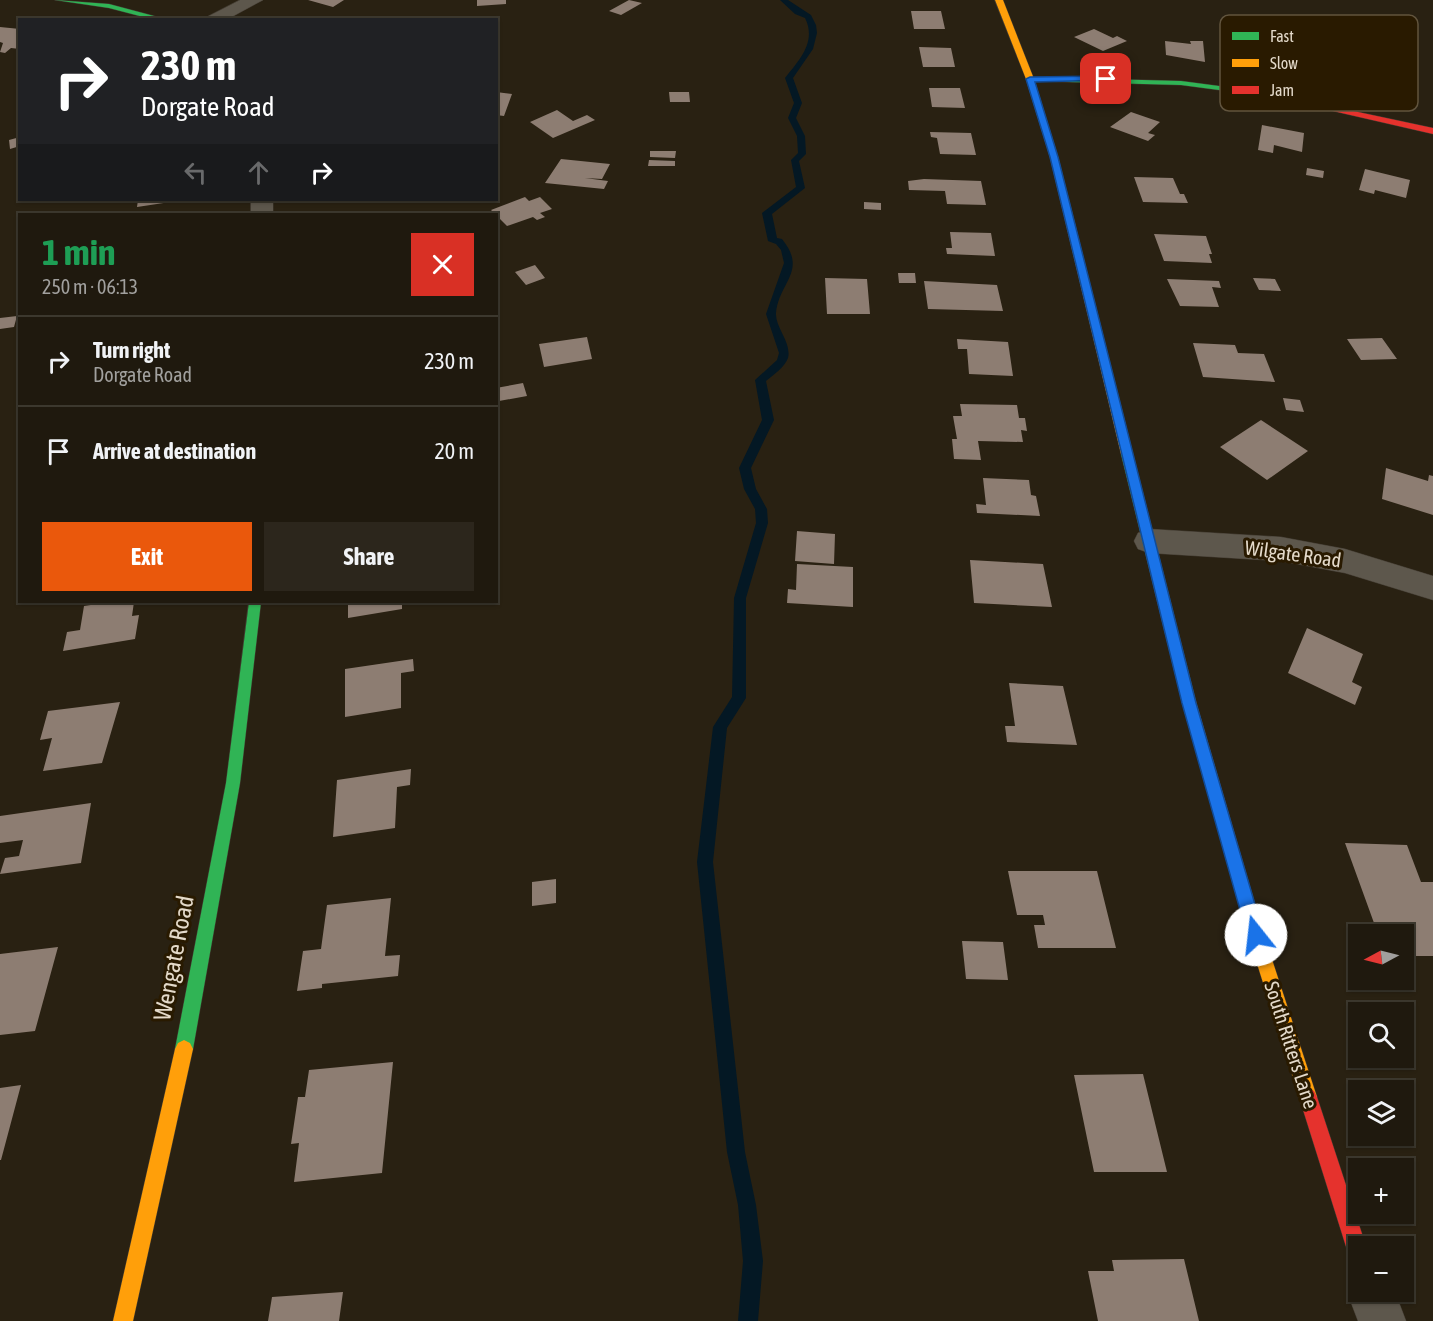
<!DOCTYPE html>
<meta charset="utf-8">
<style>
body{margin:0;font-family:"Asap Condensed",sans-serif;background:#2c261c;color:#f1f3f6;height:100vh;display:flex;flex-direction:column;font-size:22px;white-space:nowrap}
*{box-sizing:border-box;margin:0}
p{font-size:20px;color:#a1a09e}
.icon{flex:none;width:33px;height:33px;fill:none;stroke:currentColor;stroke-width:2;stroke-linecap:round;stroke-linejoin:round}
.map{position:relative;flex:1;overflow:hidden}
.side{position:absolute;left:18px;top:213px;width:480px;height:390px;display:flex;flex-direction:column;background:#1f190e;border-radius:0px;box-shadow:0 2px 4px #0004,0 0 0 2px #3c382e}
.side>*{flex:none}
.banner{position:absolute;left:18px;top:18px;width:480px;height:183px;border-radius:0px;box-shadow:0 2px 4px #0004,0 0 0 2px #3c382e;background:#202124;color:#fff;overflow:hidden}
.needle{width:39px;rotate:263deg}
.tools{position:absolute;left:1348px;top:924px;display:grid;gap:12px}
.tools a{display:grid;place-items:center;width:66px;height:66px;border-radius:0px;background:#1f190e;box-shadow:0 2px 4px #0004,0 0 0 2px #3c382e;font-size:30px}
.pin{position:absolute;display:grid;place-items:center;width:51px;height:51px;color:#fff;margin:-26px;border-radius:12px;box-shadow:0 3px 9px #0006}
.me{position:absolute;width:66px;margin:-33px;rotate:344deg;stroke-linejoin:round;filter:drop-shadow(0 0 4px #0008)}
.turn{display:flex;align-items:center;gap:21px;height:126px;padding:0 24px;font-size:27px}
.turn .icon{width:78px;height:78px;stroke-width:2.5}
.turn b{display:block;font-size:42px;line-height:51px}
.lanes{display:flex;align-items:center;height:57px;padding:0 24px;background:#0003;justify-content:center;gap:30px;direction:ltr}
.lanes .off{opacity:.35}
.round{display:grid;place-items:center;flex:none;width:63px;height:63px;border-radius:0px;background:#2c261c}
.overview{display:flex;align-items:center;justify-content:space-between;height:102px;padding:0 24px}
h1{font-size:36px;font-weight:700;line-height:45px;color:#1e9e55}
.primary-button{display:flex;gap:12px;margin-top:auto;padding:12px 24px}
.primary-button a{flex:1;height:69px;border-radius:0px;background:#ea580c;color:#fff;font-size:24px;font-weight:700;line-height:69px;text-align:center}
.primary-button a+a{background:#2c261c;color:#f1f3f6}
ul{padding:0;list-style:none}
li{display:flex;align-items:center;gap:18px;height:90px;padding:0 24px;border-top:2px solid #3c382e}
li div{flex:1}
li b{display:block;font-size:22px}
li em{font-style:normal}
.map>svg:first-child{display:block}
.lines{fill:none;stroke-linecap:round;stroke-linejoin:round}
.stream{fill:#041824;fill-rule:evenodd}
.building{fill:#8d7d72}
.street-casing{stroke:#433c32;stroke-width:1}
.fast-casing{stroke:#433c32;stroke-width:1}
.slow-casing{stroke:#433c32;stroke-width:1}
.jam-casing{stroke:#433c32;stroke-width:1}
.street{fill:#5d574c;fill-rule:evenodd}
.fast{fill:#30b455;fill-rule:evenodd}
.slow{fill:#ff9f0a;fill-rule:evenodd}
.jam{fill:#e5322d;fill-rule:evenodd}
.route{fill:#1a73e8;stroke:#114b97;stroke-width:1.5}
.labels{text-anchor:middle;stroke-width:6;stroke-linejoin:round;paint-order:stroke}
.street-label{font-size:20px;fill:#e4daca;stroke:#291a00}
.near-street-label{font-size:24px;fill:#e4daca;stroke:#291a00}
.key{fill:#291a00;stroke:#61543d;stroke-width:1.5}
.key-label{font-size:16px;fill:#e4daca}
</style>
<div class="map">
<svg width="1433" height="1321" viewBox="0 0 1433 1321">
<rect width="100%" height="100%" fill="#292112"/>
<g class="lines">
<!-- stream -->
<path class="stream" d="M 780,0 L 788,0 L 811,15 L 816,25 L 817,33 L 813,49 L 793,78 L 802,103 L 796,118 L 805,136 L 806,154 L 799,161 L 805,188 L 772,214 L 777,238 L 782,239 C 808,271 779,282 776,313 C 775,327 792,343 788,358 C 785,367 773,375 766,381 L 774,420 L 751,468 L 756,489 L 767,509 L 768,523 L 746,598 L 746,698 L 727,728 L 713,862 L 745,1152 L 756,1205 L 763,1261 L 758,1321 L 738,1321 L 743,1261 L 738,1205 L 727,1152 L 697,862 L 713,727 L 732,697 L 734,598 L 756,523 L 755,509 L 744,489 L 739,468 L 762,420 L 755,380 L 777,360 L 779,353 L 766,314 L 784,263 L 781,250 L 776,244 L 768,241 L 762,213 L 796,187 L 791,160 L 798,153 L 797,136 L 788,118 L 794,103 L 785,78 C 799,60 817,42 805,18 L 795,14 Z"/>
</g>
<!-- building -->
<path class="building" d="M 308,0 L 344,0 L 333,7 Z
M 477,0 L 506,0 L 506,4 L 477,6 Z
M 629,0 L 642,3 L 621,15 L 609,11 Z
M 911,11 L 941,11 L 945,29 L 914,29 Z
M 0,27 L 20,29 L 20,49 L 11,48 L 5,53 L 0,52 L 3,43 L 0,42 Z
M 1094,29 L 1113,38 L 1117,36 L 1127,41 L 1103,51 L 1074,37 Z
M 1165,41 L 1191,44 L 1190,41 L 1203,41 L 1205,62 L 1166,55 Z
M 919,47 L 951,48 L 955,67 L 923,67 Z
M 929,88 L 960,88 L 965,108 L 932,107 Z
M 496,92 L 512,94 L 504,116 L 496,115 Z
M 669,92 L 689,92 L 690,102 L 670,102 Z
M 557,110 L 573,121 L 587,115 L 595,120 L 553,138 L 530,122 Z
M 1131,112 L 1160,122 L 1148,133 L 1155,135 L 1148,141 L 1110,127 Z
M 1262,125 L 1304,133 L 1302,152 L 1274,145 L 1273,153 L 1258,150 Z
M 930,132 L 971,133 L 976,155 L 940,154 L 937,138 L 931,137 Z
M 20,137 L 20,146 L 10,149 L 9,140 Z
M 650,151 L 676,151 L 675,158 L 650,157 Z
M 561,159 L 610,164 L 602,179 L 585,178 L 608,181 L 604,189 L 545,183 Z
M 649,160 L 675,161 L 675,166 L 648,166 Z
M 1307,168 L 1324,171 L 1323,178 L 1306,175 Z
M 1365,169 L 1410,180 L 1406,198 L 1375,190 L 1374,194 L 1359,190 Z
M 1134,177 L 1173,178 L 1180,194 L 1184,194 L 1188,203 L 1143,202 Z
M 924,179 L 981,181 L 986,205 L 947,204 L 945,191 L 909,190 L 908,181 Z
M 525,197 L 529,201 L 540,197 L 552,209 L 540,213 L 545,217 L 537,220 L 533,217 L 507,226 L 491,210 Z
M 138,200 L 177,200 L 177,201 L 137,207 Z
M 864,202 L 881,203 L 881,210 L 864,209 Z
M 950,232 L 991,233 L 995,256 L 947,254 L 946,248 L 952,248 Z
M 1154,234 L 1206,236 L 1212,254 L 1209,254 L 1212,263 L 1164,261 Z
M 535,265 L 545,278 L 526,285 L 515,272 Z
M 898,273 L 915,273 L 916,283 L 899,283 Z
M 825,278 L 867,279 L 870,314 L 827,314 Z
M 1253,278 L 1275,279 L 1281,291 L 1259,290 Z
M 1167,279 L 1219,281 L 1221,288 L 1212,287 L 1219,307 L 1180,306 Z
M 924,281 L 997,285 L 1003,311 L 928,309 Z
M 17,316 L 14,327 L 0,329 L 0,318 Z
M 587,337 L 592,359 L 544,367 L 539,344 Z
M 1382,338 L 1397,359 L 1361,360 L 1347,339 Z
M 957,339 L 1008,342 L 1013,376 L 969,374 L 967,349 L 958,349 Z
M 1193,343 L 1235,345 L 1238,353 L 1264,354 L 1275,382 L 1203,377 Z
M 523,383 L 527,396 L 499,401 L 496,388 Z
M 1283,398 L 1300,400 L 1304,412 L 1286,410 Z
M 960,404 L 1017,405 L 1019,418 L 1025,418 L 1027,431 L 1021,430 L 1023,442 L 978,441 L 981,460 L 954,459 L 952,439 L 957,439 L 953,416 L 962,416 Z
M 1261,420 L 1308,451 L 1267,480 L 1220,447 Z
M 1386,468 L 1428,481 L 1429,475 L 1433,476 L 1433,515 L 1382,499 Z
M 983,478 L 1029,480 L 1031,495 L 1036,496 L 1040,516 L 977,513 L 976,504 L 986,505 Z
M 797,531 L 835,534 L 834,564 L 795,561 Z
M 970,560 L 1043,564 L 1052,607 L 974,603 Z
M 797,564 L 853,567 L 853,607 L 787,603 L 788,589 L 796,590 Z
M 111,602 L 134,602 L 132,616 L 139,615 L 135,639 L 63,651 L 67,632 L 80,630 L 84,606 Z
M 348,602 L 402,602 L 402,609 L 348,618 Z
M 1307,628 L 1363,654 L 1352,682 L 1362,687 L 1355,705 L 1288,673 Z
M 413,659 L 414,671 L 401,673 L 401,708 L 345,717 L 345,669 Z
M 1009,683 L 1063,686 L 1077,745 L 1007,742 L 1005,726 L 1015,726 Z
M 120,702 L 102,763 L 43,771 L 52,738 L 40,740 L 48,711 Z
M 411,769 L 410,785 L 397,787 L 395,828 L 333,837 L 337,780 Z
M 91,803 L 81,863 L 0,874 L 5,858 L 19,856 L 23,840 L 0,843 L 0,816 Z
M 1345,843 L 1407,845 L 1421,882 L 1433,882 L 1433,956 L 1404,956 L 1404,934 L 1378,934 Z
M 1008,871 L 1097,871 L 1116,948 L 1038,948 L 1034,925 L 1045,925 L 1043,915 L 1017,915 Z
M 556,879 L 556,903 L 532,906 L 532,882 Z
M 391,898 L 385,956 L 400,955 L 398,976 L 322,984 L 322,988 L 297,991 L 303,951 L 321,949 L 327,905 Z
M 962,941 L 1003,942 L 1008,980 L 966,979 Z
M 58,947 L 35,1031 L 0,1035 L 0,954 Z
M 393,1062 L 382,1173 L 294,1182 L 299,1143 L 291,1144 L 298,1097 L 305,1097 L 309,1070 Z
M 1143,1074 L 1167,1172 L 1094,1172 L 1074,1075 Z
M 21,1085 L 1,1160 L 0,1160 L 0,1088 Z
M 1184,1259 L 1199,1321 L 1098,1321 L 1088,1271 L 1114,1271 L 1112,1260 Z
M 343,1292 L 339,1321 L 268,1321 L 272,1297 Z"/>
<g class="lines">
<!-- street casing -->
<g class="street-casing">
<path id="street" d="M 240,0 L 263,0 L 226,20 L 201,20 Z
M 251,200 L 273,200 L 273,214 L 251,214 Z
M 1149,529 L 1281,537 L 1345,549 L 1433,576 L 1433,600 L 1345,573 L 1281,561 L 1149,553 L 1138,549 L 1134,541 L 1138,533 Z
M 1359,1273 L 1359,1292 L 1395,1292 L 1406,1321 L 1358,1321 L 1347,1292 L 1354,1275 Z"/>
</g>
<!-- fast casing -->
<g class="fast-casing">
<path id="fast" d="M 55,0 L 109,4 L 169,20 L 155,20 L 109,8 Z
M 1027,77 L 1181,81 L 1272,93 L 1276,95 L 1272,97 L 1181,85 L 1030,81 L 1026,79 Z
M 1127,450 L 1133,454 L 1196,702 L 1194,706 L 1189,708 L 1184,706 L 1182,702 L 1121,454 Z
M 249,602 L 261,602 L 240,783 L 193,1049 L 190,1055 L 184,1058 L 178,1055 L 175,1049 L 226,783 Z"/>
</g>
<!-- slow casing -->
<g class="slow-casing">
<path id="slow" d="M 995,0 L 1003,0 L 1034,79 L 1058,157 L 1133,454 L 1127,458 L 1121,454 L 1050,157 L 1026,79 Z
M 1189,696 L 1194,698 L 1196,702 L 1264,935 L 1317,1097 L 1314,1103 L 1308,1106 L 1302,1103 L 1299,1097 L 1248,935 L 1182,702 L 1184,698 Z
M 184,1040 L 190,1043 L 193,1049 L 133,1321 L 113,1321 L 175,1049 L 178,1043 Z"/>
</g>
<!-- jam casing -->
<g class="jam-casing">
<path id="jam" d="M 1269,93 L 1433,128 L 1433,134 L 1272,97 L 1269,97 Z
M 1308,1088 L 1314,1091 L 1317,1097 L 1366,1246 L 1359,1246 L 1359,1266 L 1352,1263 L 1349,1256 L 1299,1097 L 1302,1091 Z"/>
</g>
<!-- street -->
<use href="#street" class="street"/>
<!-- fast -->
<use href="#fast" class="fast"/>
<!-- slow -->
<use href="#slow" class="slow"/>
<!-- jam -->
<use href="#jam" class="jam"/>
</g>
<!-- route -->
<path class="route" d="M 1106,76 L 1109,80 L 1035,82 L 1058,157 L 1196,703 L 1264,935 L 1261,941 L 1256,943 L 1250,941 L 1247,935 L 1182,703 L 1050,157 L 1026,79 L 1030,77 Z"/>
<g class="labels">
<!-- street labels -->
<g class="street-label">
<text transform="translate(1293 554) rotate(8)" y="7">Wilgate Road</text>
<text transform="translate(1291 1045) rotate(72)" y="7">South Ritters Lane</text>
</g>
<!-- near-street labels -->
<g class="near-street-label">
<text transform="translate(174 958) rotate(-79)" y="8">Wengate Road</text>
</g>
</g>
<!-- legend -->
<rect x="1220" y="15" width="198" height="96" rx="9" class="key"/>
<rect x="1232" y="32" width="27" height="8" fill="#30b455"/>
<rect x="1232" y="59" width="27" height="8" fill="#ff9f0a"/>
<rect x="1232" y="86" width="27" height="8" fill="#e5322d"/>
<g class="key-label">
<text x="1270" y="42">Fast</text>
<text x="1270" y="69">Slow</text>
<text x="1270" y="96">Jam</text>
</g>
</svg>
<div class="tools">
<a><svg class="needle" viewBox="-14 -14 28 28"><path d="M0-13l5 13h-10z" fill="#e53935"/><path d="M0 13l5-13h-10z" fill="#a1a09e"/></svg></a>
<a><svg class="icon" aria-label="search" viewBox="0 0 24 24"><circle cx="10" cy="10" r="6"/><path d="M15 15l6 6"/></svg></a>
<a><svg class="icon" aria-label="layers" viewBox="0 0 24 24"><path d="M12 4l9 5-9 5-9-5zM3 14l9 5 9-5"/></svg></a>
<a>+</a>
<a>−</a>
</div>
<div class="pin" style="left:1106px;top:79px;background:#d93025"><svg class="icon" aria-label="arrive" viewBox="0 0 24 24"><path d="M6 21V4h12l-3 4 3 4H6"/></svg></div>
<svg class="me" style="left:1256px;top:935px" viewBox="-20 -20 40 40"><circle r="19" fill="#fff"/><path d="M0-13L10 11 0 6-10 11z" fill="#1a73e8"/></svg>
<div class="banner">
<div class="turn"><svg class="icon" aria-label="right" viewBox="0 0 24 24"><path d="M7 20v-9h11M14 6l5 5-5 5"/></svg><div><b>230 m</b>Dorgate Road</div></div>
<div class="lanes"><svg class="icon off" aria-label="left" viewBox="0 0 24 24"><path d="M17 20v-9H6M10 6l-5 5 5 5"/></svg><svg class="icon off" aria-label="ahead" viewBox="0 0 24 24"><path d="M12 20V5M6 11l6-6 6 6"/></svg><svg class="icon" aria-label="right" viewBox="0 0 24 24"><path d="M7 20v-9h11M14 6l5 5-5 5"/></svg></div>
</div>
<section class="side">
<div class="overview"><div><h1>1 min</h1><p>250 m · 06:13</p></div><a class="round" style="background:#d93025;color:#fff"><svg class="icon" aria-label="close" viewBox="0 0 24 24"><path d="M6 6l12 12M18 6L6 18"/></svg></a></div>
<ul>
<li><svg class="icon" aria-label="right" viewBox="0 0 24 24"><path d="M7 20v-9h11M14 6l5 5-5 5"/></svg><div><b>Turn right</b><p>Dorgate Road</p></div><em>230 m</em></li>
<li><svg class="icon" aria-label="arrive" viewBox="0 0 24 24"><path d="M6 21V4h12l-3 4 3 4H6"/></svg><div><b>Arrive at destination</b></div><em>20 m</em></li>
</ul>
<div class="primary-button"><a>Exit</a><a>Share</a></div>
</section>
</div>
